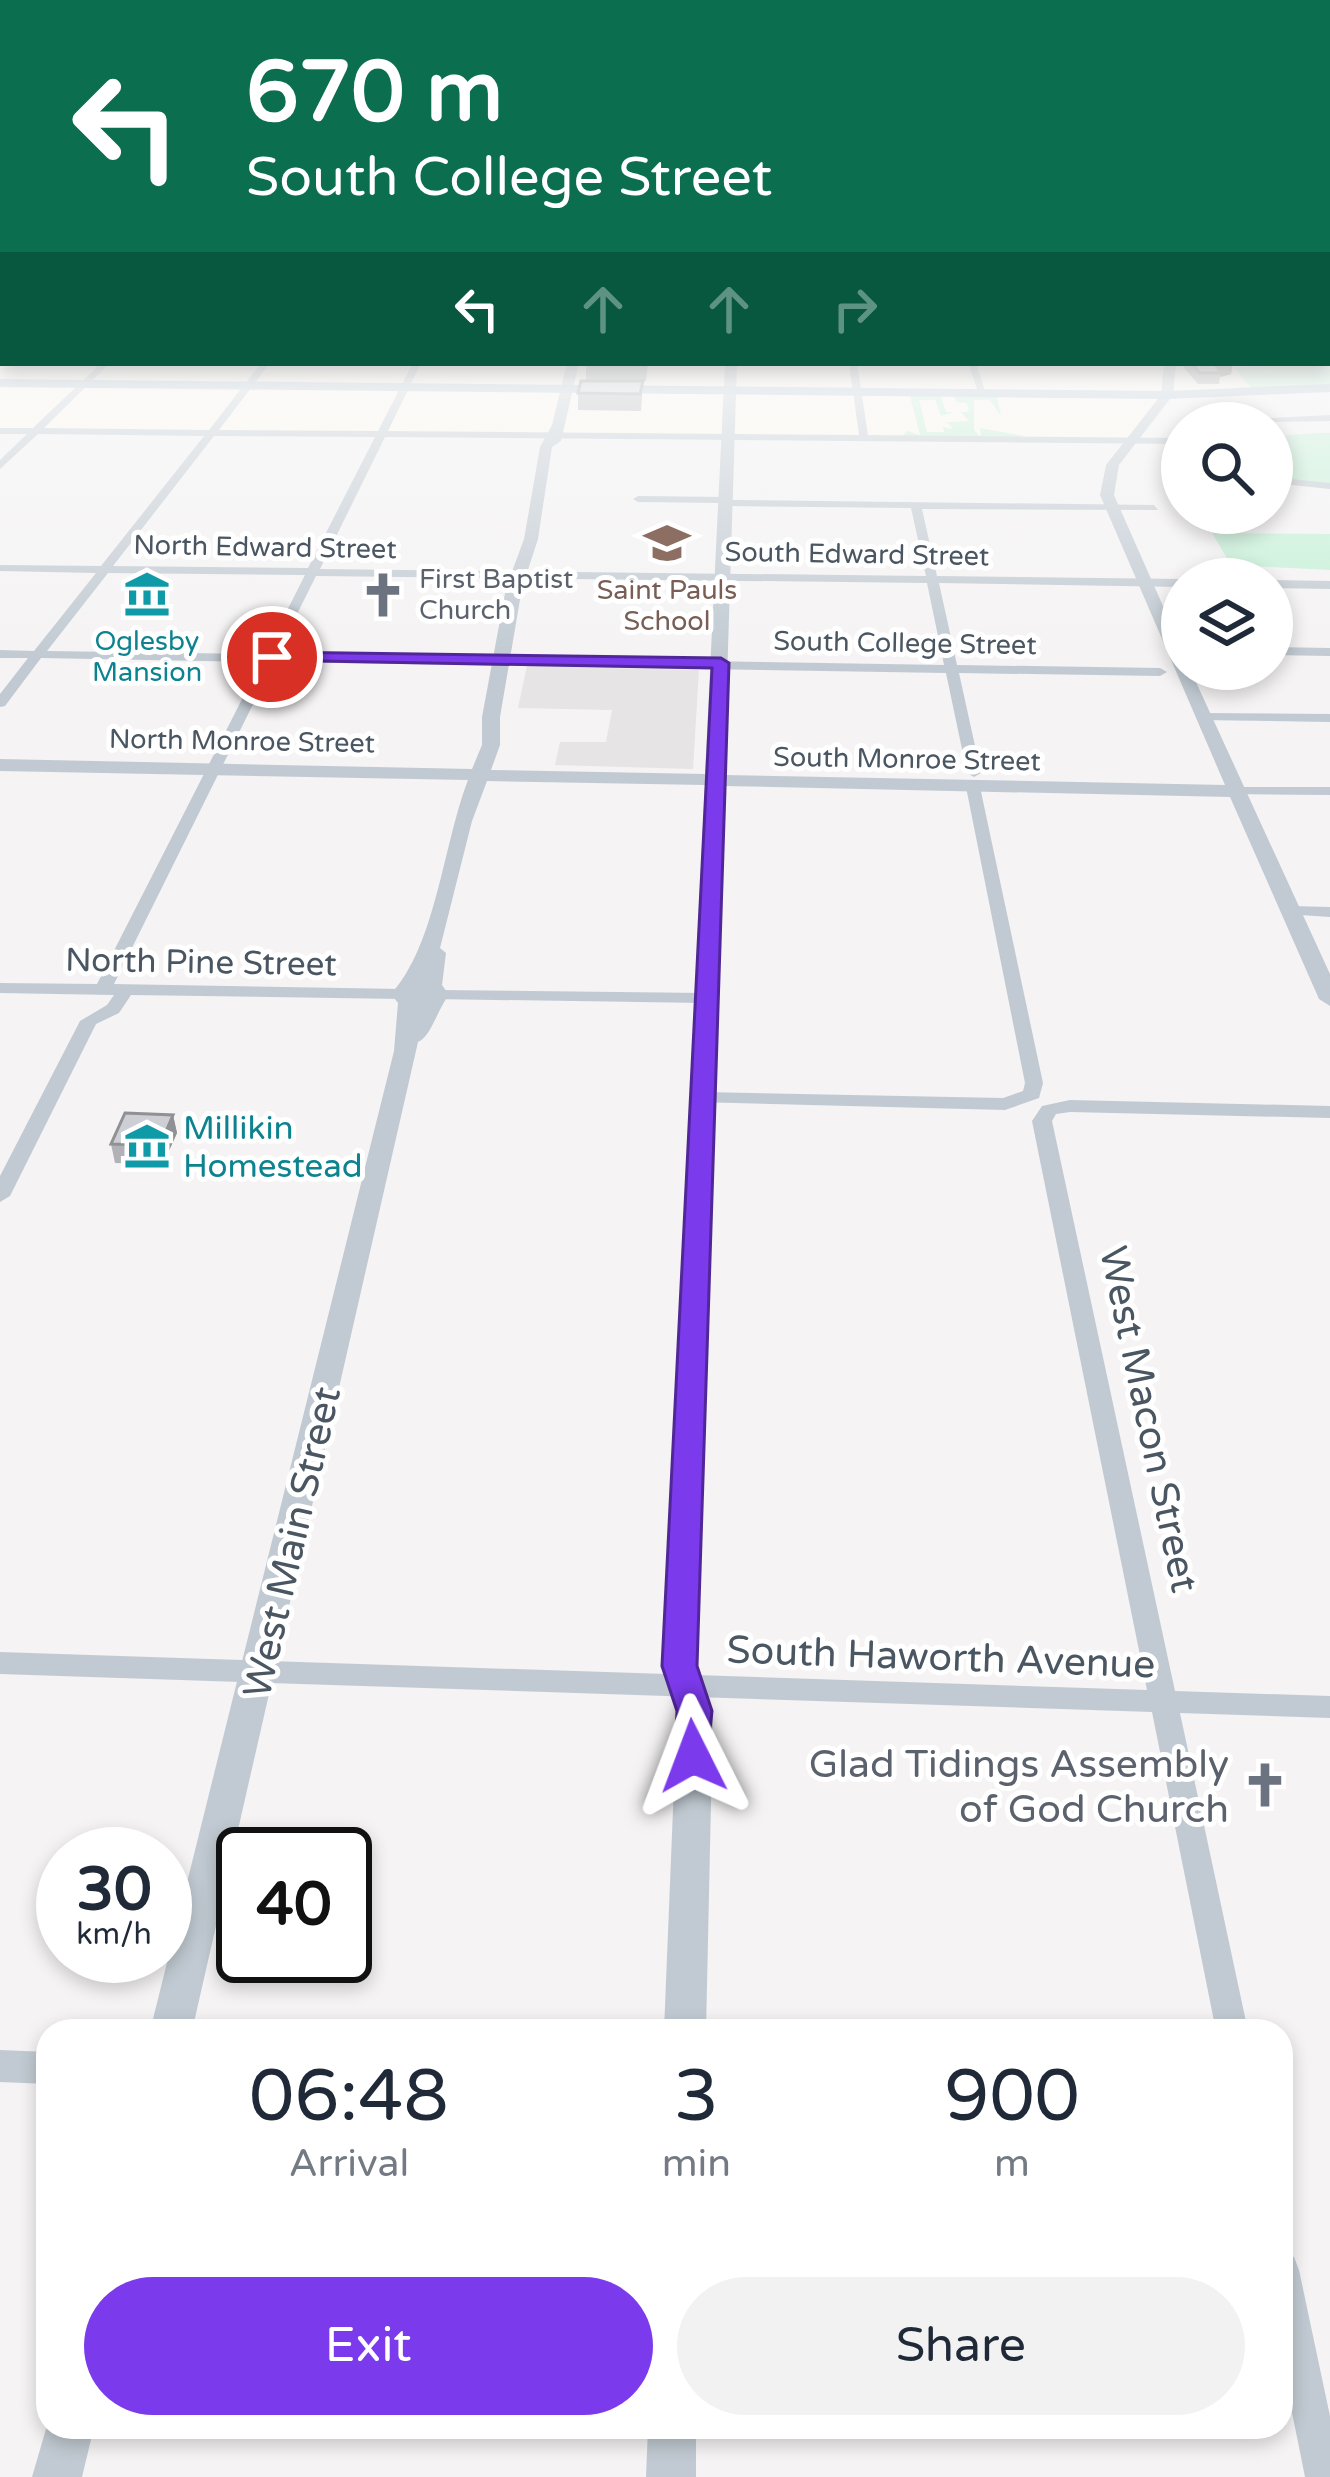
<!DOCTYPE html>
<style>
body{margin:0;font-family:"Varela Round",sans-serif;background:#f2f2f3;color:#1f2937;height:100vh;display:flex;flex-direction:column;font-size:45px;white-space:nowrap}
*{box-sizing:border-box;margin:0}
p{font-size:39px;color:#747a83}
.icon{flex:none;width:66px;height:66px;fill:none;stroke:currentColor;stroke-width:2;stroke-linecap:round;stroke-linejoin:round}
.map{position:relative;flex:1;overflow:hidden}
.drawer{position:absolute;left:36px;top:2019px;width:1257px;height:420px;display:flex;flex-direction:column;background:#fff;border-radius:36px;box-shadow:0 6px 18px #0003}
.drawer>*{flex:none}
.banner{position:absolute;left:0px;top:0px;width:1332px;height:366px;box-shadow:0 6px 18px #0003;background:#0b6e4f;color:#fff;overflow:hidden}
.tools{position:absolute;left:1161px;top:402px;display:grid;gap:24px}
.tools a{display:grid;place-items:center;width:132px;height:132px;border-radius:50%;background:#fff;box-shadow:0 6px 18px #0003;font-size:60px}
.speed{position:absolute;left:36px;top:1827px;display:flex;gap:24px;font-size:60px;font-weight:700;text-align:center}
.speed>*{display:grid;place-content:center;width:156px;height:156px;border-radius:50%;background:#fff;box-shadow:0 6px 18px #0003;line-height:1}
.speed small{font-size:30px;font-weight:400}
.speed .limit{border:6px solid #111;border-radius:18px;background:#fff;color:#111}
.pin{position:absolute;display:grid;place-items:center;width:102px;height:102px;color:#fff;margin:-51px;border:6px solid #fff;border-radius:50%;box-shadow:0 3px 12px #0007}
.me{position:absolute;width:132px;margin:-66px;rotate:357deg;stroke-linejoin:round;filter:drop-shadow(0 0 9px #0008)}
.turn{display:flex;align-items:center;gap:42px;height:252px;padding:0 48px;font-size:54px}
.turn .icon{width:156px;height:156px;stroke-width:2.5}
.turn b{display:block;font-size:84px;line-height:102px}
.lanes{display:flex;align-items:center;height:114px;padding:0 48px;background:#0003;justify-content:center;gap:60px;direction:ltr}
.lanes .off{opacity:.35}
.eta{display:flex;justify-content:space-evenly;align-items:center;height:204px;text-align:center}
.eta b{font-size:72px;font-weight:600;line-height:84px}
.cta{display:flex;gap:24px;margin-top:auto;padding:24px 48px}
.cta a{flex:1;height:138px;border-radius:72px;background:#7c3aed;color:#fff;font-size:48px;font-weight:600;line-height:138px;text-align:center}
.cta a+a{background:#f2f2f3;color:#1f2937}
.map>svg:first-child{display:block}
.commercial{fill:#fdf9ef}
.education{fill:#e6e4e5}
.green{fill:#c3f1d5}
.lines{fill:none;stroke-linecap:round;stroke-linejoin:round}
.minor{fill:#c1cad2;fill-rule:evenodd}
.tertiary{fill:#c1cad2;fill-rule:evenodd}
.primary{fill:#b3c2d1;fill-rule:evenodd}
.wall{fill:#b0b2b7}
.shaded-wall{fill:#909195}
.building{fill:#cdcfd5;stroke:#909195;stroke-width:3}
.route{fill:#7c3aed;stroke:#51269a;stroke-width:3}
.labels{text-anchor:middle;stroke-width:10;stroke-linejoin:round;paint-order:stroke}
.far-street-label{font-size:27px;fill:#4a5661;stroke:#fff}
.far-worship-label{font-size:27px;fill:#5b616d;stroke:#fff;text-anchor:start}
.far-education-label{font-size:27px;fill:#785e54;stroke:#fff}
.far-culture-label{font-size:27px;fill:#0d838f;stroke:#fff}
.street-label{font-size:33px;fill:#4a5661;stroke:#fff}
.culture-label{font-size:33px;fill:#0d838f;stroke:#fff;text-anchor:start}
.near-street-label{font-size:39px;fill:#4a5661;stroke:#fff}
.near-worship-label{font-size:39px;fill:#5b616d;stroke:#fff;text-anchor:end}
</style>
<div class="map">
<svg width="1330" height="2477" viewBox="0 0 1330 2477">
<rect width="100%" height="100%" fill="#f5f3f3"/>
<!-- commercial -->
<path class="commercial" d="M 0,315 L 3,363 L 1329,363 L 1329,315 L 1330,388 L 1163,394 L 1129,440 L 0,429 Z"/>
<!-- education -->
<path class="education" d="M 527,666 L 699,670 L 693,769 L 555,765 L 560,742 L 606,742 L 612,710 L 518,708 Z"/>
<!-- green -->
<path class="green" d="M 1330,337 L 1330,386 L 1251,388 L 1234,367 L 1329,363 Z
M 910,396 L 941,396 L 946,412 L 954,412 L 941,416 L 935,400 L 919,400 L 927,432 L 944,432 L 943,427 L 953,429 L 947,422 L 969,421 L 961,412 L 969,412 L 967,403 L 956,402 L 954,396 L 997,397 L 1001,416 L 990,400 L 974,400 L 974,430 L 981,437 L 980,428 L 1024,436 L 1019,438 L 903,436 L 907,431 L 920,435 Z
M 1320,433 L 1330,433 L 1330,486 L 1272,480 L 1272,436 Z
M 1212,533 L 1330,534 L 1330,570 L 1231,565 Z"/>
<g class="lines">
<!-- minor -->
<path class="minor" d="M 0,337 L 3,337 L 3,343 L 0,343 Z
M 101,363 L 110,363 L 44,428 L 209,430 L 261,363 L 270,363 L 219,430 L 378,431 L 413,363 L 421,363 L 388,431 L 859,435 L 849,363 L 857,363 L 868,435 L 1182,438 L 1182,444 L 385,437 L 320,569 L 926,576 L 911,508 L 727,506 L 722,503 L 638,502 L 633,499 L 638,496 L 728,497 L 733,500 L 1154,505 L 1158,510 L 922,509 L 937,576 L 1182,579 L 1182,587 L 939,583 L 957,665 L 1160,668 L 1167,672 L 1160,676 L 959,673 L 981,773 L 974,777 L 967,773 L 946,673 L 274,662 L 114,984 L 402,989 L 411,994 L 402,999 L 131,995 L 119,1013 L 96,1024 L 10,1196 L 0,1202 L 0,1176 L 80,1021 L 107,1005 L 114,995 L 0,993 L 0,983 L 97,984 L 261,662 L 41,658 L 5,706 L 0,707 L 0,694 L 28,658 L 0,658 L 0,650 L 34,651 L 96,573 L 0,571 L 0,565 L 101,566 L 204,436 L 38,434 L 0,469 L 0,460 L 27,434 L 0,434 L 0,428 L 33,428 ZM 214,436 L 375,437 L 308,568 L 113,566 ZM 108,573 L 305,575 L 265,654 L 47,651 ZM 316,576 L 927,583 L 944,665 L 277,654 Z
M 968,363 L 976,363 L 986,394 L 978,392 Z
M 1330,415 L 1330,421 L 1223,423 L 1228,420 Z
M 1272,477 L 1330,483 L 1330,489 L 1272,483 Z
M 1272,580 L 1330,581 L 1330,589 L 1272,588 Z
M 1272,647 L 1330,648 L 1330,656 L 1272,655 Z
M 1204,713 L 1330,714 L 1330,722 L 1199,720 L 1199,714 Z
M 973,783 L 980,787 L 1043,1083 L 1039,1098 L 1005,1110 L 695,1102 L 692,1098 L 695,1094 L 702,1092 L 1003,1098 L 1023,1091 L 1025,1083 L 966,787 Z
M 1237,787 L 1330,787 L 1330,795 L 1232,794 L 1232,788 Z
M 1291,906 L 1330,907 L 1330,917 L 1285,914 L 1285,908 Z
M 438,990 L 705,993 L 714,998 L 705,1003 L 432,999 L 429,995 Z
M 1070,1100 L 1330,1106 L 1330,1118 L 1070,1112 L 1056,1114 L 1052,1121 L 1175,1691 L 1330,1696 L 1330,1718 L 1180,1713 L 1248,2031 L 1216,2031 L 1152,1712 L 0,1674 L 0,1652 L 1147,1690 L 1032,1121 L 1042,1106 Z
M 0,2050 L 48,2052 L 48,2084 L 0,2082 Z
M 1281,2252 L 1294,2257 L 1299,2270 L 1330,2416 L 1330,2477 L 1305,2477 L 1281,2358 Z"/>
<!-- tertiary -->
<path class="tertiary" d="M 567,363 L 579,363 L 561,441 L 552,447 L 538,539 L 522,588 L 500,717 L 500,745 L 491,770 L 705,774 L 725,363 L 737,363 L 724,775 L 1225,785 L 1100,495 L 1106,465 L 1161,395 L 1164,363 L 1176,363 L 1173,395 L 1119,465 L 1114,495 L 1182,649 L 1182,669 L 1190,669 L 1330,974 L 1330,1006 L 1319,999 L 1230,797 L 724,786 L 696,1666 L 713,1711 L 706,2031 L 664,2031 L 677,1711 L 662,1666 L 705,785 L 487,781 L 472,821 L 440,948 L 446,953 L 442,985 L 449,995 C 438,1008 431,1037 418,1042 L 192,2031 L 150,2031 L 394,1051 L 398,1003 L 391,994 C 436,945 443,845 468,780 L 0,771 L 0,759 L 472,769 L 482,745 L 482,717 L 506,588 L 524,539 L 540,447 L 552,425 Z
M 48,2422 L 48,2427 L 94,2427 L 82,2477 L 32,2477 Z
M 648,2427 L 696,2427 L 696,2477 L 646,2477 Z"/>
<!-- primary -->
<path class="primary" d="M 1,315 L 3,324 L 0,325 L 0,315 Z
M 0,379 L 1167,391 L 1330,384 L 1330,392 L 1167,399 L 0,387 Z"/>
</g>
<!-- wall -->
<path class="wall" d="M 586,363 L 648,363 L 646,381 L 586,381 Z
M 1113,363 L 1158,363 L 1158,366 Z
M 1180,363 L 1233,363 L 1231,374 L 1220,377 L 1219,384 L 1198,384 Z
M 643,381 L 641,411 L 578,410 L 578,393 Z
M 173,1115 L 177,1133 L 167,1155 L 159,1155 L 155,1164 L 115,1163 L 111,1144 Z"/>
<!-- shaded-wall -->
<path class="shaded-wall" d="M 1233,363 L 1231,374 L 1220,377 L 1221,373 L 1217,367 Z
M 173,1115 L 177,1133 L 167,1155 L 164,1136 Z
M 155,1136 L 159,1155 L 155,1164 L 151,1145 Z"/>
<!-- building -->
<path class="building" d="M 586,363 L 646,363 L 646,365 Z
M 1191,363 L 1233,363 L 1217,367 L 1221,373 L 1200,373 Z
M 581,381 L 643,381 L 640,394 L 578,393 Z
M 125,1113 L 173,1115 L 164,1136 L 155,1136 L 151,1145 L 111,1144 Z"/>
<!-- sky -->
<linearGradient id="sky" x2="0" y2="1"><stop stop-color="#85c3ea"/><stop offset="0.48" stop-color="#fafafa"/><stop offset="1" stop-color="#fafafa" stop-opacity="0"/></linearGradient>
<rect width="1330" height="661" fill="url(#sky)"/>
<!-- route -->
<path class="route" d="M 272,652 L 721,658 L 729,663 L 697,1666 L 712,1711 L 706,1767 L 693,1772 L 680,1767 L 675,1756 L 677,1711 L 662,1666 L 712,668 L 266,660 Z"/>
<!-- icons -->
<defs>
<g id="school-bare" transform="scale(3.6)"><path d="M0-5L7-2L0 1L-7-2ZM-4 1L0 2.5L4 1V4Q0 6-4 4Z" fill="#8d6e63" stroke="#fff" stroke-width="2.5" paint-order="stroke"/></g>
<g id="museum-bare" transform="scale(3.6)"><path d="M0-6L6-3V-2H-6V-3ZM-5-1h2V3h-2ZM-1-1h2V3h-2ZM3-1h2V3H3ZM-6 4H6V6H-6Z" fill="#0f9aa8" stroke="#fff" stroke-width="2.5" paint-order="stroke"/></g>
<g id="church-bare" transform="scale(3.6)"><path d="M-1.2-6h2.4v3.5h3.3v2.4h-3.3V6h-2.4V-.1h-3.3v-2.4h3.3Z" fill="#6b7280" stroke="#fff" stroke-width="2.5" paint-order="stroke"/></g>
</defs>
<g fill-rule="evenodd">
<use href="#school-bare" x="667" y="543"/>
<use href="#museum-bare" x="147" y="594"/>
<use href="#church-bare" x="383" y="595"/>
<use href="#museum-bare" x="147" y="1146"/>
<use href="#church-bare" x="1265" y="1785"/>
</g>
<g class="labels">
<!-- far-street labels -->
<g class="far-street-label">
<text transform="translate(265 547) rotate(1)" y="9">North Edward Street</text>
<text transform="translate(857 554) rotate(1)" y="9">South Edward Street</text>
<text transform="translate(905 643) rotate(1)" y="9">South College Street</text>
<text transform="translate(242 741) rotate(1)" y="9">North Monroe Street</text>
<text transform="translate(907 759) rotate(1)" y="9">South Monroe Street</text>
</g>
<!-- far-worship labels -->
<g class="far-worship-label">
<text x="419" y="588">First Baptist<tspan x="419" dy="31">Church</tspan></text>
</g>
<!-- far-education labels -->
<g class="far-education-label">
<text x="667" y="599">Saint Pauls<tspan x="667" dy="31">School</tspan></text>
</g>
<!-- far-culture labels -->
<g class="far-culture-label">
<text x="147" y="650">Oglesby<tspan x="147" dy="31">Mansion</tspan></text>
</g>
<!-- street labels -->
<g class="street-label">
<text transform="translate(201 961) rotate(1)" y="12">North Pine Street</text>
</g>
<!-- culture labels -->
<g class="culture-label">
<text x="183" y="1139">Millikin<tspan x="183" dy="38">Homestead</tspan></text>
</g>
<!-- near-street labels -->
<g class="near-street-label">
<text transform="translate(1150 1419) rotate(78)" y="14">West Macon Street</text>
<text transform="translate(291 1542) rotate(-77)" y="14">West Main Street</text>
<text transform="translate(941 1656) rotate(2)" y="14">South Haworth Avenue</text>
</g>
<!-- near-worship labels -->
<g class="near-worship-label">
<text x="1229" y="1777">Glad Tidings Assembly<tspan x="1229" dy="45">of God Church</tspan></text>
</g>
</g>
</svg>
<div class="tools">
<a><svg class="icon" aria-label="search" viewBox="0 0 24 24"><circle cx="10" cy="10" r="6"/><path d="M15 15l6 6"/></svg></a>
<a><svg class="icon" aria-label="layers" viewBox="0 0 24 24"><path d="M12 4l9 5-9 5-9-5zM3 14l9 5 9-5"/></svg></a>
</div>
<div class="speed"><div>30<small>km/h</small></div><div class="limit">40</div></div>
<div class="pin" style="left:272px;top:657px;background:#d93025"><svg class="icon" aria-label="arrive" viewBox="0 0 24 24"><path d="M6 21V4h12l-3 4 3 4H6"/></svg></div>
<svg class="me" style="left:693px;top:1756px" viewBox="-20 -20 40 40"><path d="M0-17L14 15 0 8-14 15z" fill="#7c3aed" stroke="#fff" stroke-width="4"/></svg>
<div class="banner">
<div class="turn"><svg class="icon" aria-label="left" viewBox="0 0 24 24"><path d="M17 20v-9H6M10 6l-5 5 5 5"/></svg><div><b>670 m</b>South College Street</div></div>
<div class="lanes"><svg class="icon" aria-label="left" viewBox="0 0 24 24"><path d="M17 20v-9H6M10 6l-5 5 5 5"/></svg><svg class="icon off" aria-label="ahead" viewBox="0 0 24 24"><path d="M12 20V5M6 11l6-6 6 6"/></svg><svg class="icon off" aria-label="ahead" viewBox="0 0 24 24"><path d="M12 20V5M6 11l6-6 6 6"/></svg><svg class="icon off" aria-label="right" viewBox="0 0 24 24"><path d="M7 20v-9h11M14 6l5 5-5 5"/></svg></div>
</div>
<section class="drawer">
<div class="eta">
<div><b>06:48</b><p>Arrival</p></div>
<div><b>3</b><p>min</p></div>
<div><b>900</b><p>m</p></div>
</div>
<div class="cta"><a>Exit</a><a>Share</a></div>
</section>
</div>
